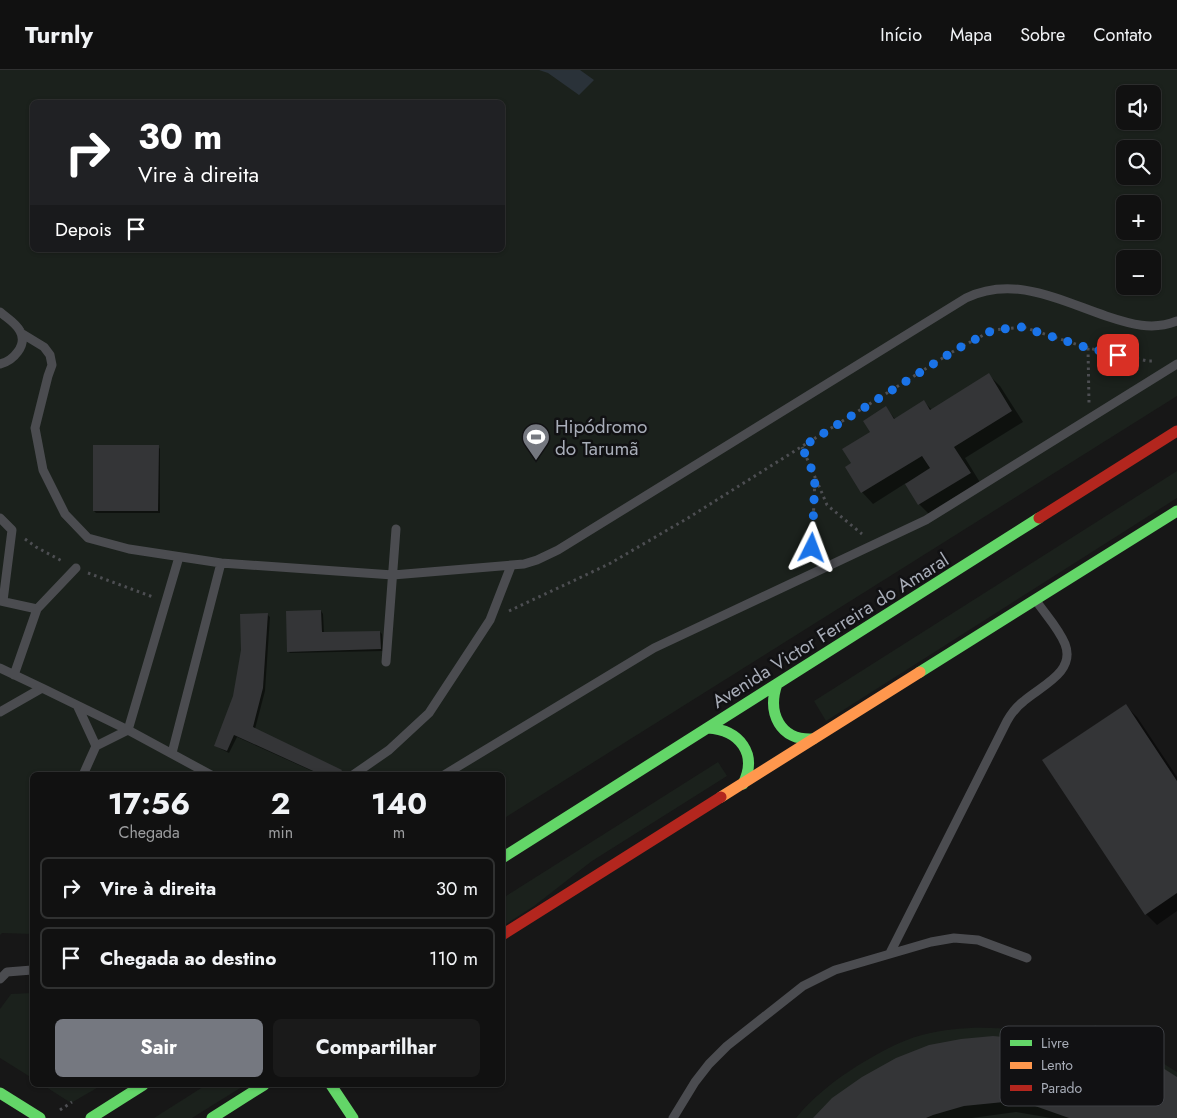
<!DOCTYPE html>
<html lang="pt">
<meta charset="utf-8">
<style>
body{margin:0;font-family:Jost,sans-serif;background:#1a1a1a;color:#f1f3f6;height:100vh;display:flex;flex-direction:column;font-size:19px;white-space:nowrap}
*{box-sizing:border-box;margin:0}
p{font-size:16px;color:#9c9d9f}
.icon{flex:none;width:28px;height:28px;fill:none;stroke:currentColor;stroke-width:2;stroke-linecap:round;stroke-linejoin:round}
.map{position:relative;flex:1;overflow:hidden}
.panel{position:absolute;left:30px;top:702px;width:475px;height:315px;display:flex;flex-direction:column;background:#111;border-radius:8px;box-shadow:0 1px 4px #0004,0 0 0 1px #303131}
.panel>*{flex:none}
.guide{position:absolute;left:30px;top:30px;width:475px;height:152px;border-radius:8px;box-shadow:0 1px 4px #0004,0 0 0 1px #303131;background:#202124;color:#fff;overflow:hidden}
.controls{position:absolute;left:1116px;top:15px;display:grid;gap:10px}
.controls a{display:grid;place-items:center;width:45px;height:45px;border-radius:8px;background:#111;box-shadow:0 1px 4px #0004,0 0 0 1px #303131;font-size:25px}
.pin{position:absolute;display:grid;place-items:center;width:42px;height:42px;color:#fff;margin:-21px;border-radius:10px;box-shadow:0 2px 8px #0006}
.me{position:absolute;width:55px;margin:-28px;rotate:3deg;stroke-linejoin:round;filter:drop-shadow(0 0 4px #0008)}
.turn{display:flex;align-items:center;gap:18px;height:105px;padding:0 25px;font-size:22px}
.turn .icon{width:65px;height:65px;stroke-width:2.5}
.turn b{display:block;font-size:35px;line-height:42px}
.then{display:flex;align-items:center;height:48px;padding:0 25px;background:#0003;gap:10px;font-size:19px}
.eta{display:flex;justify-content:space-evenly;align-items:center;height:85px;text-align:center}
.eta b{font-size:30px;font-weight:700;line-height:35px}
.action{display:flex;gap:10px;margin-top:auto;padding:10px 25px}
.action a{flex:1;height:58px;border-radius:8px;background:#757880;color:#fff;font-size:20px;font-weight:700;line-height:58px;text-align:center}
.action a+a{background:#1a1a1a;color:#f1f3f6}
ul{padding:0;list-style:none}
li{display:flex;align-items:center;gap:15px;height:62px;margin:0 10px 8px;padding:0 15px;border:2px solid #303131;border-radius:8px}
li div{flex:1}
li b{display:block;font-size:19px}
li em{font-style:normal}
header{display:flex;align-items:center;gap:30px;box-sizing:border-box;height:70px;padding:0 25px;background:#111;border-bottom:1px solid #303131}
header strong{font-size:24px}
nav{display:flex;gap:28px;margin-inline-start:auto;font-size:18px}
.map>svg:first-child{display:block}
.green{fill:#1b211c;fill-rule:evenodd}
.water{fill:#2a3239}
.shadow{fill:#0007}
.building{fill:#343537}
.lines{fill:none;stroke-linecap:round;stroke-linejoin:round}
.path{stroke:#4d4e52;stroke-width:3;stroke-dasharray:2.5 4;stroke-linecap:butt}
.lane{stroke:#4b4c50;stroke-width:9}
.fast{stroke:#63d668;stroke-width:11}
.slow{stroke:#ff974d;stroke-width:11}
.jam{stroke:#b3261e;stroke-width:11}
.route{stroke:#1a73e8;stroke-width:9;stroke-dasharray:0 16.2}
.labels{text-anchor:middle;stroke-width:5;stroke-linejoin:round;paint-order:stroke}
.poi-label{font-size:19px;fill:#a8adb8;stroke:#111113;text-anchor:start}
.street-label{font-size:19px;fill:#a8adb8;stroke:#111113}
.key{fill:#111113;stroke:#3e4045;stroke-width:1}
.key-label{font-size:14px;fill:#a8adb8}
</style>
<header>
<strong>Turnly</strong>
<nav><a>Início</a><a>Mapa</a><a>Sobre</a><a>Contato</a></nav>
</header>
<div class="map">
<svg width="1177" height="1048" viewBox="0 0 1177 1048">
<rect width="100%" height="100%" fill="#171717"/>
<!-- green -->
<path class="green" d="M 0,0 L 1177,0 L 1177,326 L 503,749 L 502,705 L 32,705 L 32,864 L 2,863 L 0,865 ZM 1125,24 L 1152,24 L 1152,51 L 1125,51 ZM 32,32 L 502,32 L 502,180 L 32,180 ZM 1125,79 L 1152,79 L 1152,106 L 1125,106 ZM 1125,134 L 1152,134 L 1152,161 L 1125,161 ZM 1125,189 L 1152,189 L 1152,216 L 1125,216 Z
M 1177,401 L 1177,428 L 826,651 L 814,631 Z
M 718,692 L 727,706 L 592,791 L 534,836 L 503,856 L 503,828 Z
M 32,923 L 32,1008 L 0,988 L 0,939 L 11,924 Z
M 1095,955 L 1124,969 L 1177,1002 L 1177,1048 L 796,1048 C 813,1027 835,1010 857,996 C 877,984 899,971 922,965 C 960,955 1003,956 1040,964 C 1055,967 1070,973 1084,977 Z
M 43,1015 L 102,1015 L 71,1033 Z
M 206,1015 L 245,1015 L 192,1048 L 154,1048 Z"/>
<!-- water -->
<path class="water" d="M 539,0 L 580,0 L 594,10 L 579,25 L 548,3 Z"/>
<!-- shadow -->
<path class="shadow" d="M 989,305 L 1000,316 L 1023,352 L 965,388 L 981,414 L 930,445 L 919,434 L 906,413 L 873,434 L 862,422 L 847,397 L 853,393 L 886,338 L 895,349 L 924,332 L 932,340 Z
M 158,376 L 160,379 L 160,443 L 96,443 L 94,441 Z
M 321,541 L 323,544 L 324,563 L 380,562 L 382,564 L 383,581 L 290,583 L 288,581 Z
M 267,544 L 270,547 L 265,621 L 255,659 L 341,702 L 342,705 L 321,705 L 237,667 L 229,683 L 215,676 Z
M 1126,636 L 1137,647 L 1177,707 L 1177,841 L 1157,855 L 1146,844 Z
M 1177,1009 L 1177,1048 L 1051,1048 L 1016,1042 L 972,1048 L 815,1048 Z"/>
<!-- building -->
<path class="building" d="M 989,303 L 1012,341 L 954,377 L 971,403 L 918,435 L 905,414 L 930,398 L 922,386 L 861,423 L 845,397 L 851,393 L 842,379 L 870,362 L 863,351 L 886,336 L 894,349 L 924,330 L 930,340 Z
M 93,375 L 159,375 L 158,441 L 93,441 Z
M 321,540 L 322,562 L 380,561 L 381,579 L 287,582 L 286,541 Z
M 268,543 L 263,618 L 253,657 L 342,700 L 339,705 L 322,705 L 234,665 L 227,681 L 214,676 L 233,626 L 241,580 L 240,544 Z
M 1126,634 L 1177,711 L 1177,823 L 1145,845 L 1042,690 Z
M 1096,960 L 1122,972 L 1177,1007 L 1177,1048 L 1069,1048 L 1035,1036 L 1004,1032 L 964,1036 L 933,1045 L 926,1048 L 813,1048 L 832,1028 L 862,1007 L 896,988 L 929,975 L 961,969 L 993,966 L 1026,969 L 1056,974 L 1087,982 Z"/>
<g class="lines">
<!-- path -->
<path class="path" d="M 1088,278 L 1089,333
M 816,409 L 827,435 L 862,464
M 25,469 L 36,477 L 62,491
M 797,493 L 812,478 L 815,407 L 802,377
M 88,503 L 153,527
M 509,541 L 609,494 L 688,448 L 957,279 L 993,260 L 1023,257 L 1088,278 L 1148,291 L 1152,291
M 60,1040 L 72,1032"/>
<!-- lane -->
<path class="lane" d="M 0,242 C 7,248 16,253 20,261 C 28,275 13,291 0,294
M 21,263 L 44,277 L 50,285 L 52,295 L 48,306 L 35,358 L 43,400 L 65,444 L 88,468 L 129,479 L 221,493
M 0,448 L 12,460 L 3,531
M 0,531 L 37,539
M 386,592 L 396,459
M 0,598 L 42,618
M 14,605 L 37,539 L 76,498
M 78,637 L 96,676
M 0,642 L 42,618 L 128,660 L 179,487
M 172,683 L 221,493 L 393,505 L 524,494 L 537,490 L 558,480 L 966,228 C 1014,205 1059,230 1106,246 C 1130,254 1153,261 1177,251
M 83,705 L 96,676 L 128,660 L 211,705
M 353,705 L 389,680 L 429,643 L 490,550 L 511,496
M 444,705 L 654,578 L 926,450 L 1177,294
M 890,883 L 1007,651 C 1011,644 1017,636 1024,631 C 1041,616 1076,602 1065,574 C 1059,559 1046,545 1037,532
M 0,909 L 7,902 L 32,900
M 673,1048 L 695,1012 L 709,994 L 727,976 L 803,916 L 835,900 L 931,872 L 954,868 L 978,870 L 1027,888"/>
<!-- fast -->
<path class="fast" d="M 920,602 L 1177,441
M 777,614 C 767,643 780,671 813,669
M 708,658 C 740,660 758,684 743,714
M 502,788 L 1039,448
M 331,1015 L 353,1048
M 0,1023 L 40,1048
M 91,1048 L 143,1015
M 212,1048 L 264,1015"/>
<!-- slow -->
<path class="slow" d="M 721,727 L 920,602"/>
<!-- jam -->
<path class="jam" d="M 1039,448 L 1177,361
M 502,865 L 721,727"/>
</g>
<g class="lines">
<!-- route -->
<path class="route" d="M 812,478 L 815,407 L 802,377 L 957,279 L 993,260 L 1022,257 L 1088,278 L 1118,285"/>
</g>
<!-- icons -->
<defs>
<g id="stadium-pin" transform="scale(1.4375)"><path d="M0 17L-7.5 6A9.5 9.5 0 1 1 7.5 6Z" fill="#757880" stroke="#111113"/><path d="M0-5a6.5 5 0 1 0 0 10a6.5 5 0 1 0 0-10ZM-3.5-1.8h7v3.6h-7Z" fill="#fff"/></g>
</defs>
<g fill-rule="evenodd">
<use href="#stadium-pin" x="536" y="367"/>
</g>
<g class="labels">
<!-- poi labels -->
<g class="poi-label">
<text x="555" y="363">Hipódromo<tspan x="555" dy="22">do Tarumã</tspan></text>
</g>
<!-- street labels -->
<g class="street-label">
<text transform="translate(830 560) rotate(-32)" y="7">Avenida Victor Ferreira do Amaral</text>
</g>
</g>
<!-- legend -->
<rect x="1000" y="956" width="164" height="80" rx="8" class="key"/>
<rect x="1010" y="970" width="22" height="6" fill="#63d668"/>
<rect x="1010" y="992" width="22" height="7" fill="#ff974d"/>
<rect x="1010" y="1015" width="22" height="6" fill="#b3261e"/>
<g class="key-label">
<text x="1041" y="978">Livre</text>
<text x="1041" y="1000">Lento</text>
<text x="1041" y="1023">Parado</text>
</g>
</svg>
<div class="controls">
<a><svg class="icon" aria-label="sound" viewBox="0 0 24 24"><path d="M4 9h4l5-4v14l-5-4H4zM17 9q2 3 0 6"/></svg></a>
<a><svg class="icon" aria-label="search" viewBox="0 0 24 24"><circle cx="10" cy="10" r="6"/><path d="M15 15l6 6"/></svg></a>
<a>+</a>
<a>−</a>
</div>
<div class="pin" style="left:1118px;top:285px;background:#d93025"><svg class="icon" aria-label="arrive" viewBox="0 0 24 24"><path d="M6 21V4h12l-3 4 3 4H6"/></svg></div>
<svg class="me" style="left:812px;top:478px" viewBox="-20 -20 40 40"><path d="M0-17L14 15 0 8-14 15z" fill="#1a73e8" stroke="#fff" stroke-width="4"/></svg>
<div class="guide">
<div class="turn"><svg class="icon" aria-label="right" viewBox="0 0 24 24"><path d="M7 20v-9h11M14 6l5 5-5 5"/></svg><div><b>30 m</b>Vire à direita</div></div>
<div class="then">Depois<svg class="icon" aria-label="arrive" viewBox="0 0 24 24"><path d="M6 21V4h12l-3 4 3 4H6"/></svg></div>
</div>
<section class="panel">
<div class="eta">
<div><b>17:56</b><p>Chegada</p></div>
<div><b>2</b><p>min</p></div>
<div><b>140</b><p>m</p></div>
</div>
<ul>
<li><svg class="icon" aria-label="right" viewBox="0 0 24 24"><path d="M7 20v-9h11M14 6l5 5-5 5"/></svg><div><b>Vire à direita</b></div><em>30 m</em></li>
<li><svg class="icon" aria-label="arrive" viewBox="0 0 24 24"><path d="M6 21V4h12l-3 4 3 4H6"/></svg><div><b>Chegada ao destino</b></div><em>110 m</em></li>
</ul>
<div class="action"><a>Sair</a><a>Compartilhar</a></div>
</section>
</div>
